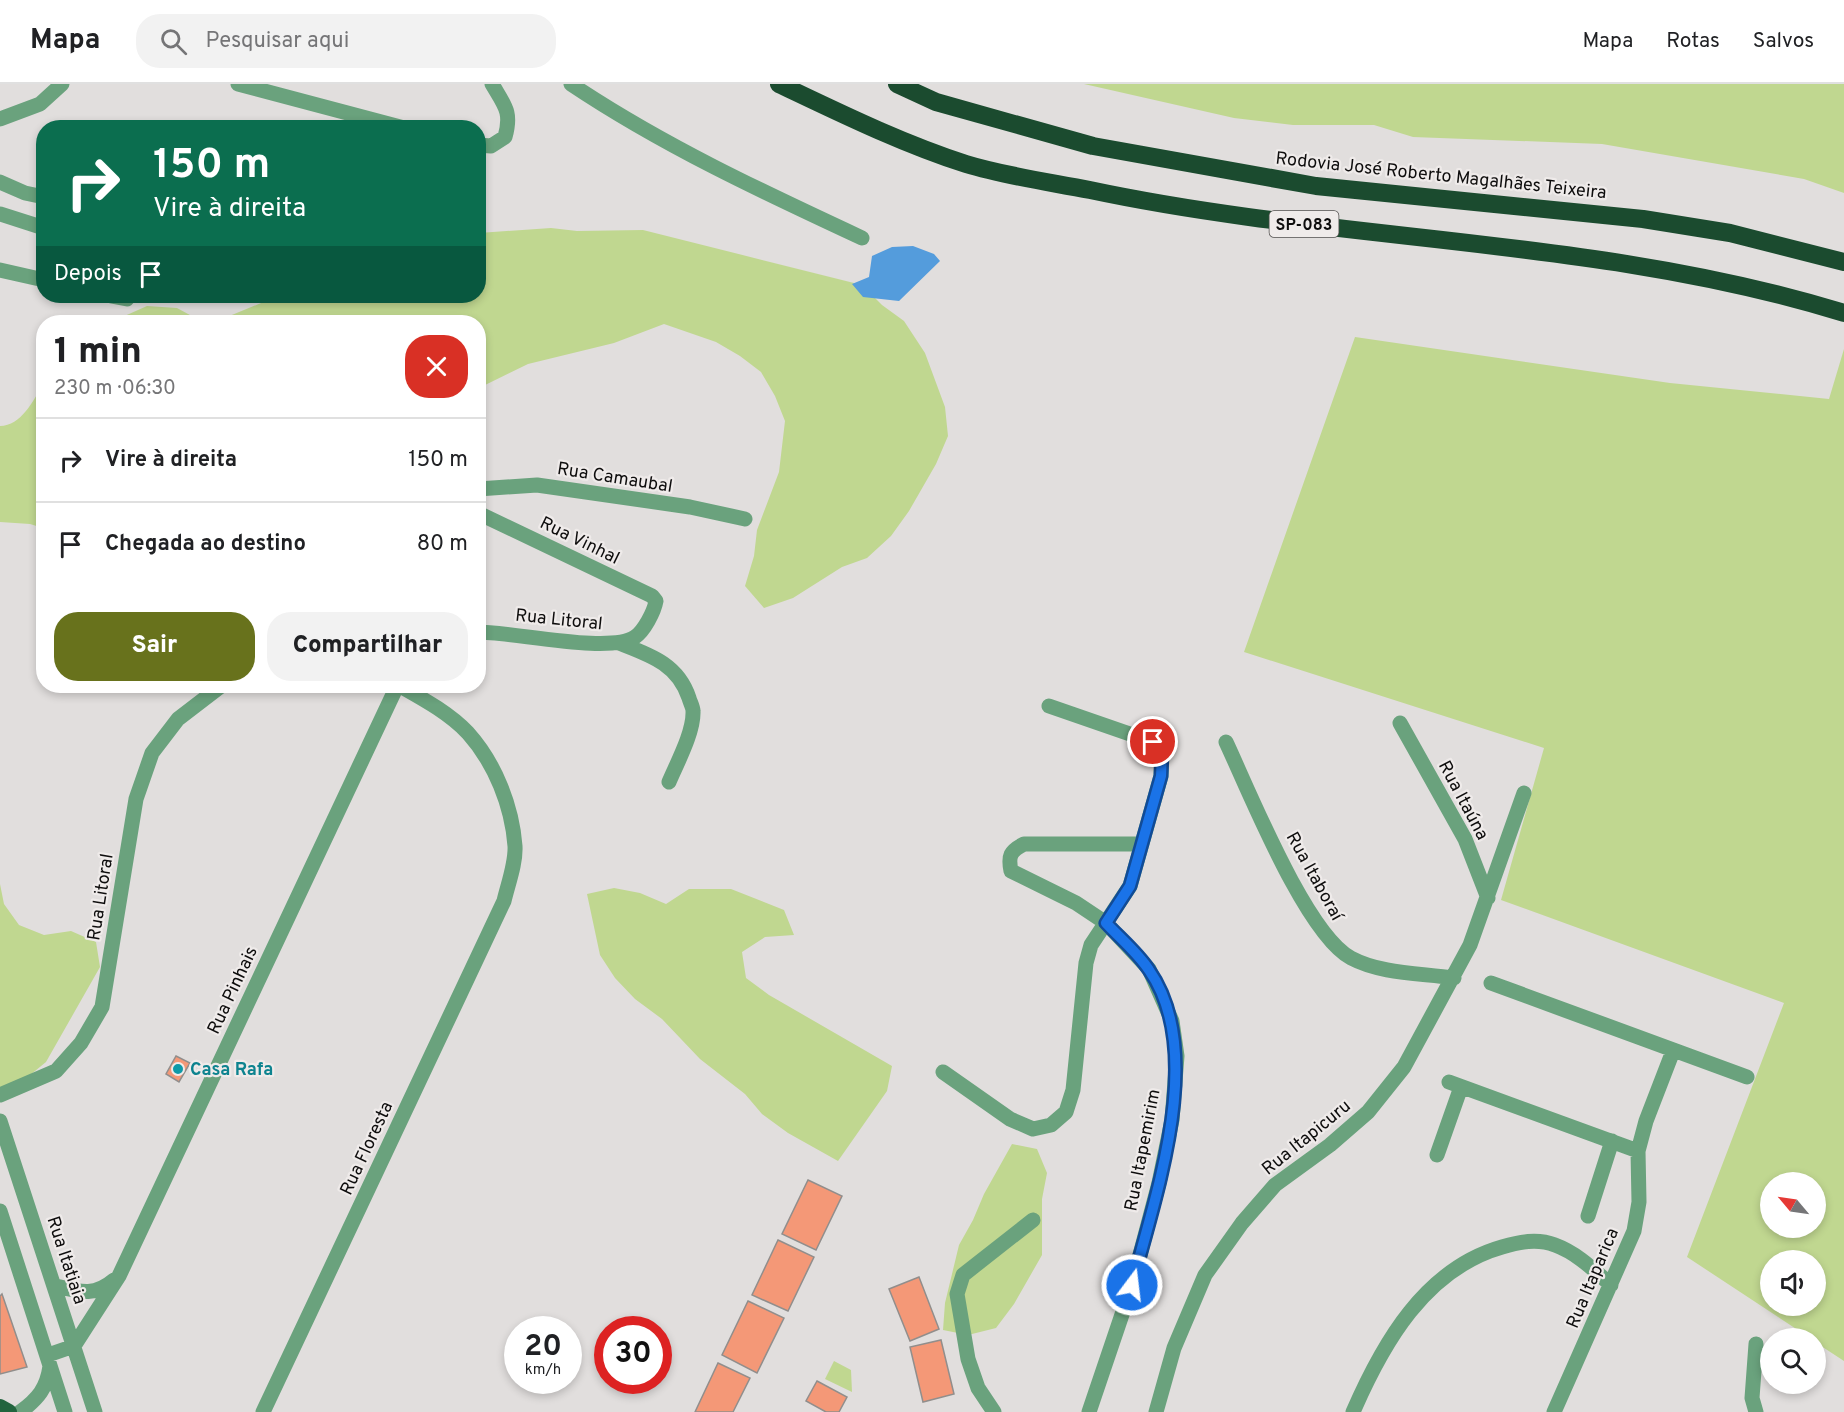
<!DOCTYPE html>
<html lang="pt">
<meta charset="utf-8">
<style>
body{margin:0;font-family:Overpass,sans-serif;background:#f2f2f2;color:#202124;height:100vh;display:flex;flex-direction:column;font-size:22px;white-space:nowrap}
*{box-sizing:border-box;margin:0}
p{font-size:20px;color:#757577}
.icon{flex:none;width:33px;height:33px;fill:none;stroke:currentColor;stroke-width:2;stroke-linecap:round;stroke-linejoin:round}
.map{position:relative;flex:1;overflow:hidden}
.sheet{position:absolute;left:36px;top:231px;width:450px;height:378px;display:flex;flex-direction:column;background:#fff;border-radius:24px;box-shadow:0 3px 9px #0003}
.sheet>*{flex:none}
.top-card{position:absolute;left:36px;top:36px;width:450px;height:183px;border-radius:24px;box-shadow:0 3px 9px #0003;background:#0b6e4f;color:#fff;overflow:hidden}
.needle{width:39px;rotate:299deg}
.controls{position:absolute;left:1760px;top:1088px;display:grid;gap:12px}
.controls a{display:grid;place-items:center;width:66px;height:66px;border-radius:50%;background:#fff;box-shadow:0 3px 9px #0003;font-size:30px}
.speed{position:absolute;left:504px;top:1232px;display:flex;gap:12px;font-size:30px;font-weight:700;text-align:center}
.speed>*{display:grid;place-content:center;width:78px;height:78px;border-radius:50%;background:#fff;box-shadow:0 3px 9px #0003;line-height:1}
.speed small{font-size:15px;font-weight:400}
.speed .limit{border:9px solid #d22;background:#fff;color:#111}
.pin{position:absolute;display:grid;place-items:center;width:51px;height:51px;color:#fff;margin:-26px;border:3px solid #fff;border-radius:50%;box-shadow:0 2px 6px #0007}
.me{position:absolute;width:66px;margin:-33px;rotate:15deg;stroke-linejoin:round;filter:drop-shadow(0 0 4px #0008)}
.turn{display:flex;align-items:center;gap:21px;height:126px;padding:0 18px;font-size:27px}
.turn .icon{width:78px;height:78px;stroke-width:2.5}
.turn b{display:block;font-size:42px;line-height:51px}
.then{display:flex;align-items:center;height:57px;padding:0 18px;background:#0003;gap:12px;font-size:22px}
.round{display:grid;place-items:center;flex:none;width:63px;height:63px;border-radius:24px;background:#f2f2f2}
.headline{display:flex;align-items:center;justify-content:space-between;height:102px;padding:0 18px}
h1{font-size:36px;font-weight:800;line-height:45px}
.button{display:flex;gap:12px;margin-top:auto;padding:12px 18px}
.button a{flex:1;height:69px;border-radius:24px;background:#68721c;color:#fff;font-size:24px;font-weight:800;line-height:69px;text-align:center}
.button a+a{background:#f2f2f2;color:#202124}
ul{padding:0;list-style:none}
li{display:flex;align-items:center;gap:18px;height:84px;padding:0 18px;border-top:2px solid #e0e0e0}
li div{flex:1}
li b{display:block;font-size:22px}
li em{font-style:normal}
header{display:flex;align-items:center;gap:36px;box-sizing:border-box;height:84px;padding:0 30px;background:#fff;border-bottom:2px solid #e0e0e0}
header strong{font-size:28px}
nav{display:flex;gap:33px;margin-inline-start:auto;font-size:21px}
.search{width:420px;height:54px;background:#f2f2f2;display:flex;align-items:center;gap:15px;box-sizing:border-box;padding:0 21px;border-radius:24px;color:#757577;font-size:22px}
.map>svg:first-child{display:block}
.green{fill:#c0d790;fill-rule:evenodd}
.water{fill:#549cdc}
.building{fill:#f49877;stroke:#918e8c;stroke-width:1.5}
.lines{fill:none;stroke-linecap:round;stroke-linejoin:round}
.minor{stroke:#6aa27d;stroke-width:15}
.primary{stroke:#22643e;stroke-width:16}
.motorway{stroke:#1b4b2f;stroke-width:18}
.route-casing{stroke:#114b97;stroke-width:15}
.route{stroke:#1a73e8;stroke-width:10}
.culture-dot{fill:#0f9aa8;stroke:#efebea;stroke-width:2}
.labels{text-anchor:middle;stroke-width:4.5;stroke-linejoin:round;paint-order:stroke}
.shield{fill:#efebea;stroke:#52504f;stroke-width:1.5}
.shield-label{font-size:16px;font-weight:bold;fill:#0e0d0d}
.street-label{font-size:18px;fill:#0e0d0d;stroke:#efebea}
.culture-label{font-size:18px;font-weight:bold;fill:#0d838f;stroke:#efebea;text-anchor:start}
</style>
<header>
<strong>Mapa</strong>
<div class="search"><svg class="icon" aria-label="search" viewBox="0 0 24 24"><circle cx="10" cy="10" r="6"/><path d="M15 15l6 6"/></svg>Pesquisar aqui</div>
<nav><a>Mapa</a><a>Rotas</a><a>Salvos</a></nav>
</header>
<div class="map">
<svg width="1844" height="1328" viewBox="0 0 1844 1328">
<rect width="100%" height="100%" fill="#e1dedd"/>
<!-- green -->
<path class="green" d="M 1084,0 L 1844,0 L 1844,109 L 1804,95 L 1602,60 L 1413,53 L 1374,41 L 1293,41 L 1234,34 Z
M 551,144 L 577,147 L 643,146 L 862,201 L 882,221 L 904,237 L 925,269 L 945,323 L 948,352 L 936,380 L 909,427 L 891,452 L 867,474 L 842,483 L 793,514 L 764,524 L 745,502 L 754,472 L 757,446 L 779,388 L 785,337 L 775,312 L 761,288 L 740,272 L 716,258 L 664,240 L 614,259 L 528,280 L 479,304 L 478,238 L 95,238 L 120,234 L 147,222 L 177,224 L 201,237 L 227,233 L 278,212 L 478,212 L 479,149 Z
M 1355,253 L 1670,299 L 1829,315 L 1844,265 L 1844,1277 L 1815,1258 L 1815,1254 L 1810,1254 L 1687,1173 L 1784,919 L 1501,816 L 1544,664 L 1244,568 ZM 1770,1098 L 1815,1098 L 1815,1143 L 1770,1143 ZM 1770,1176 L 1815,1176 L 1815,1221 L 1770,1221 Z
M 43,300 L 43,444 L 30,440 L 0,438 L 0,342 C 21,342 34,316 43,300 Z
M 0,800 L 4,820 L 19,841 L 44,851 L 71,847 L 96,858 L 100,883 L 46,978 L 24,996 L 0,1010 Z
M 614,804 L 640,809 L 666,820 L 689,805 L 731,805 L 784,826 L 794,851 L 765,853 L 742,868 L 746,894 L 769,911 L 892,982 L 887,1007 L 838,1077 L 788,1049 L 762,1030 L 745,1010 L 700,975 L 662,935 L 635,915 L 615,894 L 600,871 L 587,810 Z
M 1012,1060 L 1037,1065 L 1047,1089 L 1042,1115 L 1042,1171 L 1014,1220 L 996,1244 L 968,1251 L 943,1246 L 945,1219 L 959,1161 L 973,1136 L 984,1110 Z
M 834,1277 L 851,1286 L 852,1308 L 825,1295 Z"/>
<!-- water -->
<path class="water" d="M 913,162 L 934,170 L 940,177 L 899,217 L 863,213 L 852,200 L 869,193 L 872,172 L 892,163 Z"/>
<!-- building -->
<path class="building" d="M 176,972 L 190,979 L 179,998 L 166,990 Z
M 808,1096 L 842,1112 L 816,1166 L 782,1150 Z
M 778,1156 L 814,1173 L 788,1227 L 752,1211 Z
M 919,1193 L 939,1245 L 910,1257 L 889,1205 Z
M 2,1210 L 27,1283 L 0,1290 L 0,1212 Z
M 748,1217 L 784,1234 L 757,1289 L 722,1271 Z
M 941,1256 L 954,1310 L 923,1318 L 910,1263 Z
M 718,1279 L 750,1294 L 733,1328 L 695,1328 Z
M 817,1297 L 847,1313 L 839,1328 L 826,1328 L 806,1317 Z"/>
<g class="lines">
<!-- minor -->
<path class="minor" d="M 238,0 L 404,44
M 571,0 C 662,61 763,108 862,154
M 0,35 L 40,20 L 62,0
M 478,61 L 491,62 L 505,53 C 512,28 505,22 492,0
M 0,98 L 25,109 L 44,113
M 0,130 L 44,144
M 0,186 L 44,196
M 111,212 L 127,215
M 478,405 L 537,401 L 690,423 L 745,435
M 478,429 L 652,512 L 656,517 C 654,528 644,547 635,553 C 610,570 514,548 478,548
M 619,559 C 650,571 678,580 689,614 C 690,618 693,623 693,627 C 694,648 677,679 669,698
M 1400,639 L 1465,755 L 1488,814
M 1226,658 C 1249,707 1306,850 1351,874 C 1381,890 1420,889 1454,894
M 1491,899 L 1747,993
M 943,988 L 1010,1035 L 1033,1045 L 1051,1041 L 1066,1028 L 1073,1006 L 1086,879 L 1091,861 L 1130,802 L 1161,692 L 1162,668 L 1153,658 L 1049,622
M 1449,998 L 1638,1067
M 0,1011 L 56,987 L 81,959 L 102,923 L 136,715 L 152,669 L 178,635 L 221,602
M 0,1037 L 95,1328
M 1437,1071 L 1461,1003
M 0,1127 L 65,1328
M 1588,1132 L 1612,1057
M 56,1202 C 80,1208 94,1213 114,1196
M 48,1271 L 74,1262 L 119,1192 L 397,602
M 20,1328 C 38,1315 47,1304 50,1282
M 263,1328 L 504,817 C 508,800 516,779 515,762 C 512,722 495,679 468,649 C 449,629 423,615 400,602
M 994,1328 L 978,1304 L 968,1275 L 957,1210 L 963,1191 L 1033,1136
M 1089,1328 L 1132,1201 L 1159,1099 L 1172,1036 L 1177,972 L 1172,937 L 1149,885 L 1106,839 L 1076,819 L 1011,787 C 1008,772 1010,767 1024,760 L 1142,760
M 1156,1328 L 1174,1264 L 1205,1191 L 1242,1139 L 1275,1101 L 1330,1061 L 1368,1028 L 1404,983 L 1470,861 L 1524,709
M 1353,1328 C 1383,1259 1425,1185 1502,1163 C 1519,1158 1537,1154 1555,1161 C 1577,1169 1594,1186 1611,1201
M 1554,1328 L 1634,1147 L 1639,1118 L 1638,1067 L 1646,1037 L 1673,967
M 1756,1328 L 1752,1314 L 1756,1260"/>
<!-- primary -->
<path class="primary" d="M 0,1323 L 9,1328"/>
<!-- motorway -->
<path class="motorway" d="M 779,0 C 840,29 901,59 966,80 C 1005,92 1049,98 1090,106 C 1339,159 1600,153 1844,229
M 897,0 L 936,18 L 1093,62 L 1316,102 L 1643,135 L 1730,149 L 1844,178"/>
</g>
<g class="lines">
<!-- route casing -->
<g class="route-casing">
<path id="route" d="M 1132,1201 C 1155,1112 1207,969 1149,886 C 1138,869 1120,854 1106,839 L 1130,802 L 1161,692 L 1162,668 L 1153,658"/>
</g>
<!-- route -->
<use href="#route" class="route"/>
</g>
<!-- markers -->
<circle class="culture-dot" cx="178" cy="985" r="6"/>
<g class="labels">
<!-- shield labels -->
<rect class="shield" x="1269.5" y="127" width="69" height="26" rx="4.5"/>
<g class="shield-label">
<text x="1304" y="146">SP-083</text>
</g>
<!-- street labels -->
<g class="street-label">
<text transform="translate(1441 91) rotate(6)" y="6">Rodovia José Roberto Magalhães Teixeira</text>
<text transform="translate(615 393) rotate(9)" y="6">Rua Camaubal</text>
<text transform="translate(580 456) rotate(26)" y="6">Rua Vinhal</text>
<text transform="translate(559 535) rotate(6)" y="6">Rua Litoral</text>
<text transform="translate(1464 716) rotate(62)" y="6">Rua Itaúna</text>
<text transform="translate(1315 792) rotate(61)" y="6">Rua Itaboraí</text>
<text transform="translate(100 813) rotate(-81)" y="6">Rua Litoral</text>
<text transform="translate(232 906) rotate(-65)" y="6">Rua Pinhais</text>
<text transform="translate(1306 1053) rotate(-39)" y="6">Rua Itapicuru</text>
<text transform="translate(366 1064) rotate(-65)" y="6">Rua Floresta</text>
<text transform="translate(1142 1066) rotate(-79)" y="6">Rua Itapemirim</text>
<text transform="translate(67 1176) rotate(72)" y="6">Rua Itatiaia</text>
<text transform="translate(1592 1194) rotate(-67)" y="6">Rua Itaparica</text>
</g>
<!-- culture labels -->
<g class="culture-label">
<text x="190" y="991">Casa Rafa</text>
</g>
</g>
</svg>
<div class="controls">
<a><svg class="needle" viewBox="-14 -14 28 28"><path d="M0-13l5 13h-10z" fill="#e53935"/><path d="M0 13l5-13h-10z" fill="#757577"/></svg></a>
<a><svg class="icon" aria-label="sound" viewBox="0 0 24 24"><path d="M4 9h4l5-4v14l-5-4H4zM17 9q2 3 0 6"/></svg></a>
<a><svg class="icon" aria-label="search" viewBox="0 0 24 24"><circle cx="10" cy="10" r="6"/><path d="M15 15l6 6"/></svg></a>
</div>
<div class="speed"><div>20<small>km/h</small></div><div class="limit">30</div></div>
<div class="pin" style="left:1153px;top:658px;background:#d93025"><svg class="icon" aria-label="arrive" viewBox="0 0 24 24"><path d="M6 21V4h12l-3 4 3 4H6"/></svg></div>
<svg class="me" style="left:1132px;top:1201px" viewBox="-20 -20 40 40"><circle r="17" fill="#1a73e8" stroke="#fff" stroke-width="3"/><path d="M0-11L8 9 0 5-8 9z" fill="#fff"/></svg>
<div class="top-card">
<div class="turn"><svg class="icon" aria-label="right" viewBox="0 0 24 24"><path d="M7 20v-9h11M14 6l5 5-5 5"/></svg><div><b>150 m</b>Vire à direita</div></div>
<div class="then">Depois<svg class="icon" aria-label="arrive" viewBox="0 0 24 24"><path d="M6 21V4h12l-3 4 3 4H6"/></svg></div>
</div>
<section class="sheet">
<div class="headline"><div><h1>1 min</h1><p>230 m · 06:30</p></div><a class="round" style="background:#d93025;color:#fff"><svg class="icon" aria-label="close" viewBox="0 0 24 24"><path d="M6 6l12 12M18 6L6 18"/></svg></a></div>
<ul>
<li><svg class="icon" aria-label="right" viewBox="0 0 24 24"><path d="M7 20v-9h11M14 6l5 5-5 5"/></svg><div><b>Vire à direita</b></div><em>150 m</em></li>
<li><svg class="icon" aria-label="arrive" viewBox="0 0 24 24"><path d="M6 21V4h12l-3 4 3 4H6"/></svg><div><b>Chegada ao destino</b></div><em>80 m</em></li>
</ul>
<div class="button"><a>Sair</a><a>Compartilhar</a></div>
</section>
</div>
